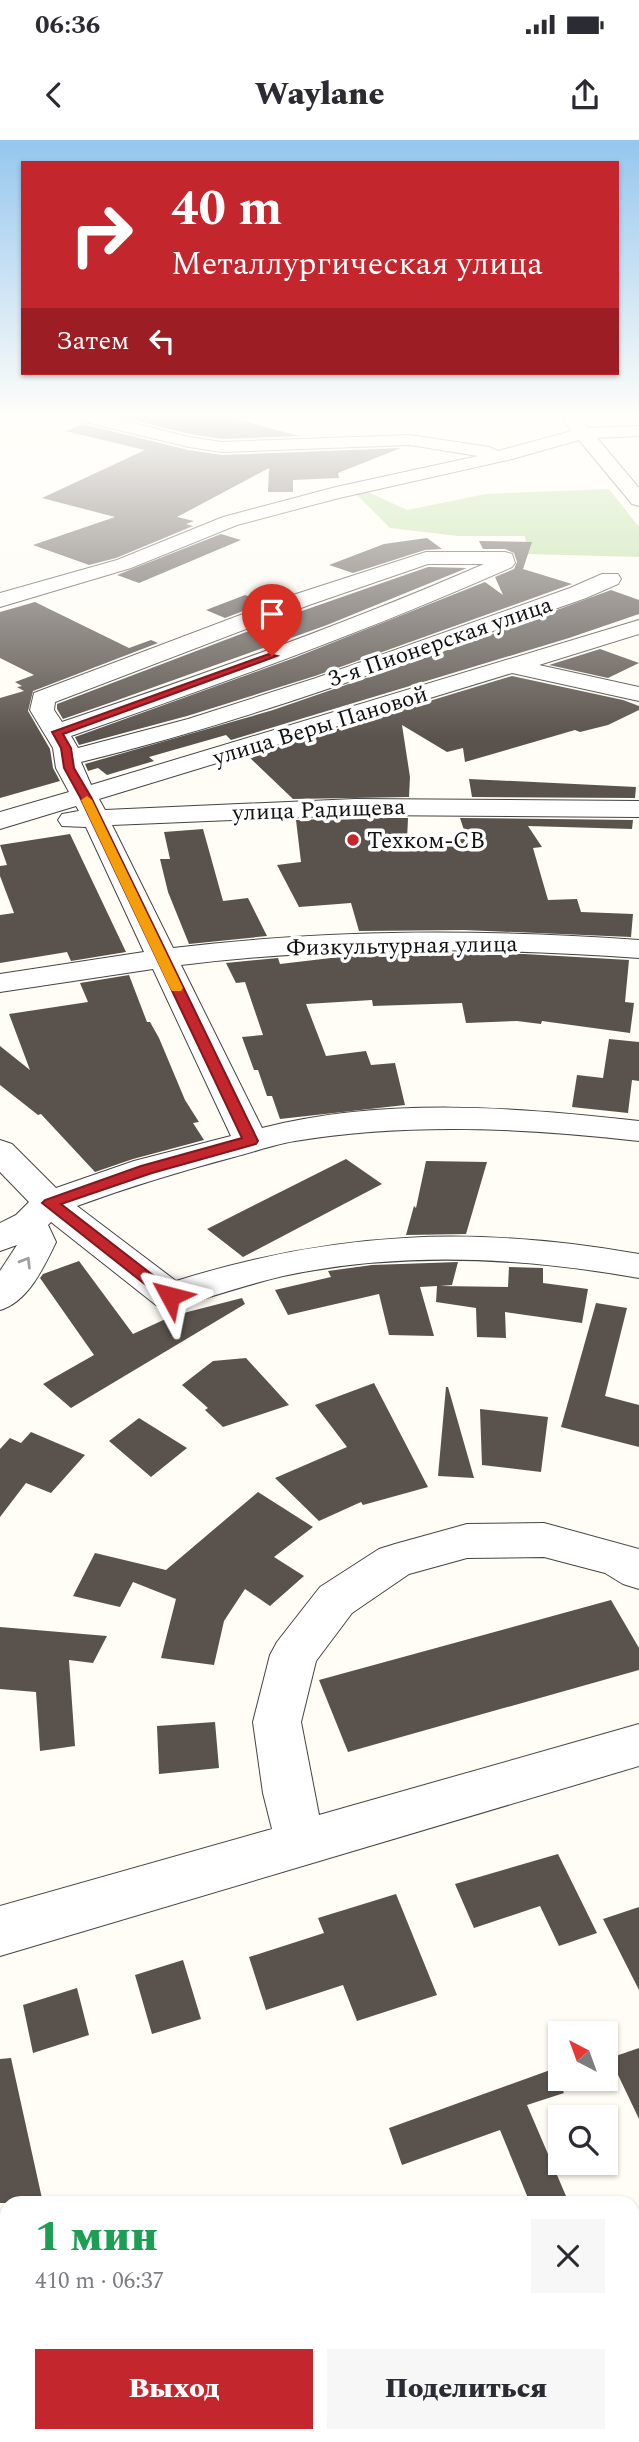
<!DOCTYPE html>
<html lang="ru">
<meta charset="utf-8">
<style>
body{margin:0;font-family:Spectral,serif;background:#f7f7f7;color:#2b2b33;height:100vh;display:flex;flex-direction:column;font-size:26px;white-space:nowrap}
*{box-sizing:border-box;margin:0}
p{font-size:23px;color:#7c7c81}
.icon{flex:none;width:38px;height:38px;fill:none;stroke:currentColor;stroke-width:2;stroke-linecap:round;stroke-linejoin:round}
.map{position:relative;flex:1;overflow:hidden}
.sheet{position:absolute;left:0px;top:2056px;width:640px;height:247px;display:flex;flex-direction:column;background:#fff;border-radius:21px 21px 0 0;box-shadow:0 2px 5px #0004}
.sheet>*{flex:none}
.hud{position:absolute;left:21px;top:21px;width:598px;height:214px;border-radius:0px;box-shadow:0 2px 5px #0004;background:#c4262e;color:#fff;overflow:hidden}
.needle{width:46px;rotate:319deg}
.controls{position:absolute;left:548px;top:1881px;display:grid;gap:14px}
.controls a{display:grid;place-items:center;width:70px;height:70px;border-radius:0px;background:#fff;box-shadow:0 2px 5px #0004;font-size:35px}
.pin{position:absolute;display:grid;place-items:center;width:60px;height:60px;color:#fff;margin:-72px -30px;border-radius:50% 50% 50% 0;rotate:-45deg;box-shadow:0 0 7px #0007}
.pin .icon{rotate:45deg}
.me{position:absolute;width:77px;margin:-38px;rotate:308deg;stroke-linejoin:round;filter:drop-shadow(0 0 5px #0008)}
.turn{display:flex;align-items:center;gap:24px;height:147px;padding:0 35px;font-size:32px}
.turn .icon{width:91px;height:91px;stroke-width:2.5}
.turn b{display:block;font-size:49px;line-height:60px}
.then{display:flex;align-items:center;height:66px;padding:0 35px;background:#0003;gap:14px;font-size:26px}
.round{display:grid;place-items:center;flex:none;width:74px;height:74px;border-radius:0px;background:#f7f7f7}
.overview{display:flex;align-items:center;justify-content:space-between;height:119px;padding:0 35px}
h1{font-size:42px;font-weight:800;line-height:52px;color:#1e9e55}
.cta{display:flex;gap:14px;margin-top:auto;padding:14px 35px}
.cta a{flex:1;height:80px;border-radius:0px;background:#c4262e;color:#fff;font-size:28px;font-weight:800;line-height:80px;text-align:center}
.cta a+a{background:#f7f7f7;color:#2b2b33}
.status{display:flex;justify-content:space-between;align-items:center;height:49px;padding:0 35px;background:#fff;direction:ltr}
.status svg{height:19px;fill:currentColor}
header{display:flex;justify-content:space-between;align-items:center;height:91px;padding:0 35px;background:#fff;font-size:32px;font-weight:800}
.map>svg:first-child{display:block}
.forest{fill:#b9dc9c}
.building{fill:#5a524d}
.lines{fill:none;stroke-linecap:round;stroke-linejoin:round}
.minor-casing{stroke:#444;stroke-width:2}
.minor{fill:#fff;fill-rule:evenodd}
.oneway{stroke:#a0a0a0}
.route{fill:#c4262e;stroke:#7f191e;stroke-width:2}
.slow{fill:#f59e0b}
.poi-dot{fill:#c4262e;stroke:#fff;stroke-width:2.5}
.labels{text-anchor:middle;stroke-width:7;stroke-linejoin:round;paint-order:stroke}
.far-street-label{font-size:23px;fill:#111;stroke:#fff}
.far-poi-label{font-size:23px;fill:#111;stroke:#fff;text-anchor:start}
</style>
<div class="status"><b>06:36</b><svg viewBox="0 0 49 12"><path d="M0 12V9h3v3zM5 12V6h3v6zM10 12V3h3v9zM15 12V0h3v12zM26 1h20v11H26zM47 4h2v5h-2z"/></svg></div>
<header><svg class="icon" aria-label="back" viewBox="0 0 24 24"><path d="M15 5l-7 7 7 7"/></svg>Waylane<svg class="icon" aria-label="share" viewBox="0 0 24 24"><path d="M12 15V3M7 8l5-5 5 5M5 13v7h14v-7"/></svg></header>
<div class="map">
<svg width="639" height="2302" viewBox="0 0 639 2302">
<rect width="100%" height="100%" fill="#fffdf5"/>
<!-- forest -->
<path class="forest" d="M 609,349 L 639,387 L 639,417 L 528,414 L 525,396 L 458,396 L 390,388 L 356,354 L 366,351 L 407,370 L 486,354 Z"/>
<!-- building -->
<path class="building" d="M 117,276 L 225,276 L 299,296 L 333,295 L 222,299 L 190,294 Z
M 83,284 L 188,310 L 222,315 L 401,308 L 338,333 L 339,338 L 293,340 L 293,352 L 268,352 L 269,328 L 177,377 L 194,381 L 186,384 L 193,386 L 116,418 L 89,425 L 33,405 L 115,377 L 42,358 L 145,310 L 65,291 Z
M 221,394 L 241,400 L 139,443 L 117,435 Z
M 427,398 L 442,409 L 425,410 L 353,433 L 329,425 L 384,404 Z
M 479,401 L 532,402 L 523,429 L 572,444 L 315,536 L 187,576 L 79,605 L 75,597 L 294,518 L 485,442 L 503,455 L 495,437 L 514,429 L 517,422 L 514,413 L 505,409 L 483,409 Z
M 428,427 L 467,428 L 327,485 L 115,561 L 63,579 L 57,569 L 57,564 L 296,473 Z
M 611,450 L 639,460 L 639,474 L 569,498 L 231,600 L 226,595 L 149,617 L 154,621 L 107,635 L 98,628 L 88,631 L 85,624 L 273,570 L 462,505 Z
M 245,455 L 266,462 L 225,478 L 206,470 Z
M 35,462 L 129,508 L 151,500 L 158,503 L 33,551 L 28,571 L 50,609 L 53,628 L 60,641 L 0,658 L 0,558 L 24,551 L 17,547 L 22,546 L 15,542 L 34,535 L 0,518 L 0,472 Z
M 600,509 L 639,523 L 608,538 L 549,525 Z
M 512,536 L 623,560 L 639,566 L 639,570 L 608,585 L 580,592 L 575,590 L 465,622 L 463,608 L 447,612 L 402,585 L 410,637 L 409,657 L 293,659 L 248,616 Z
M 469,639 L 636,647 L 635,658 L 472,657 Z
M 355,678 L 408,678 L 407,700 L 467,699 L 460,678 L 633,680 L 632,689 L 528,686 L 542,707 L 533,708 L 548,760 L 577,759 L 581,772 L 633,774 L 631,797 L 464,790 L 359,791 L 351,763 L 299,767 L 277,725 L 301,722 L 296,680 Z
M 203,689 L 223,761 L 248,758 L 267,796 L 189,804 L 168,752 L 160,719 L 170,719 L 164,692 Z
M 70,694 L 126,812 L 71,821 L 67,812 L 0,823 L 0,775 L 14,773 L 0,736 L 0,726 L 7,725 L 0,705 Z
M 410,813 L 524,814 L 629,820 L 625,862 L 634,863 L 630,893 L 542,881 L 541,884 L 517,881 L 466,883 L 462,863 L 373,866 L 372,860 L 306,864 L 326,916 L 366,911 L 371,925 L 395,923 L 405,965 L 280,979 L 272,956 L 267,956 L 258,930 L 254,930 L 242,897 L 263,895 L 245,842 L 236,843 L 226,823 L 278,818 L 280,824 L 365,814 Z
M 129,835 L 147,882 L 150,882 L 159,898 L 185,960 L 199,982 L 193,983 L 204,1000 L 133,1019 L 95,1032 L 41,974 L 38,975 L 0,945 L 0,906 L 30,930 L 9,874 L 88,862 L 80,843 Z
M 609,899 L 639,902 L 639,941 L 632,940 L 628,973 L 572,967 L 577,935 L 603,938 Z
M 346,1019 L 382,1044 L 243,1117 L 207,1089 Z
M 426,1021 L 487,1022 L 466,1094 L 406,1095 L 414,1066 L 416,1068 Z
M 79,1121 L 133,1194 L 172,1176 L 242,1158 L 245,1164 L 71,1268 L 43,1244 L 94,1215 L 40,1138 L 43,1134 Z
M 458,1122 L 452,1145 L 440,1146 L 508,1147 L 509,1127 L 543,1128 L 543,1143 L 588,1149 L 582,1183 L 505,1172 L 506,1198 L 477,1197 L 476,1168 L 436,1162 L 437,1146 L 420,1147 L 434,1196 L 389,1195 L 379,1154 L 288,1175 L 275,1150 L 331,1137 L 328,1131 L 372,1125 Z
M 596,1163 L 627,1168 L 605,1256 L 639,1265 L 639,1307 L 561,1287 Z
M 246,1218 L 289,1265 L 223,1287 L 205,1270 L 208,1268 L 182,1245 L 213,1221 Z
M 374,1243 L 428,1347 L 363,1365 L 361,1362 L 319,1381 L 275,1338 L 347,1307 L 315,1265 Z
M 446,1247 L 448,1247 L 474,1338 L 438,1336 Z
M 480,1269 L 548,1277 L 541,1332 L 482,1325 Z
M 139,1278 L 187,1308 L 151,1337 L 109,1301 Z
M 31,1292 L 85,1315 L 51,1353 L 26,1343 L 0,1377 L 0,1309 L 10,1298 L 21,1303 Z
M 258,1352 L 313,1387 L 274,1417 L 304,1436 L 270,1466 L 245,1449 L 224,1481 L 214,1525 L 161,1518 L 176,1459 L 133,1442 L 120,1467 L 73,1456 L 95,1413 L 166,1430 Z
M 611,1460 L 639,1508 L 639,1530 L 348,1612 L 319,1540 Z
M 0,1487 L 107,1496 L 93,1523 L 69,1520 L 75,1606 L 40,1611 L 36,1552 L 0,1549 Z
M 215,1582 L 219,1628 L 159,1634 L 157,1586 Z
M 558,1714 L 597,1793 L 559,1806 L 540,1766 L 474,1788 L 455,1744 Z
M 396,1754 L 437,1855 L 357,1881 L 343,1845 L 266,1870 L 249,1817 L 324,1793 L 318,1778 Z
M 639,1767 L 639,1850 L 603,1779 Z
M 183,1820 L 201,1879 L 152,1894 L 135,1835 Z
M 77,1848 L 89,1895 L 33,1913 L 23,1865 Z
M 639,1908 L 639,1979 L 610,1918 Z
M 11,1918 L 43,2063 L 0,2063 L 0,1919 Z
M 553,1929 L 564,1953 L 527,1965 L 569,2063 L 530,2063 L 500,1990 L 402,2025 L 389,1988 Z"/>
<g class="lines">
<!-- minor casing -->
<g class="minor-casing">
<path id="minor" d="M 75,276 L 105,276 L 189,297 L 222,302 L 410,295 L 489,307 L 498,311 L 572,291 L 564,281 L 571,276 L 579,277 L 588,288 L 639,286 L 639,296 L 597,298 L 639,348 L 639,366 L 632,364 L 579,300 L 512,319 L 339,358 L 237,385 L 131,428 L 0,467 L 0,453 L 117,420 L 223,377 L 336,347 L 478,316 L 410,305 L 222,312 L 189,307 L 77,280 Z
M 426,412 L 505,412 L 512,414 L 515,423 L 512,427 C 368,491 220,544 71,596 L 78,608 L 188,579 L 316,538 L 570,448 L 602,434 L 618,434 L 621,439 L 618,444 L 586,458 C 419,517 253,580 81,622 L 91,645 L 639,480 L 639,494 L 539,525 L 639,547 L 639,561 L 512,533 L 99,659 L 105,670 L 355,659 L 639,661 L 639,677 L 355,675 L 112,685 L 173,808 C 330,789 481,789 639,800 L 639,818 C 485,807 334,806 181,825 L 262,988 C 384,957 516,967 639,981 L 639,1001 C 525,988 409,982 295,1001 C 275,1004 254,1012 234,1017 C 181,1031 129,1047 77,1066 L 176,1141 C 335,1091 475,1085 639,1114 L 639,1138 C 521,1117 401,1111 283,1136 C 245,1145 208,1158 170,1169 L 156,1165 L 51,1082 L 48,1085 L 56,1102 C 44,1127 28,1162 0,1170 L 0,1131 L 17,1105 L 0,1111 L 0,1083 L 16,1075 L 29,1062 L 0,1032 L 0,1000 L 12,1004 L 56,1048 L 134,1021 L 231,996 L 153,829 L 0,852 L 0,834 L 144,812 L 86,687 L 62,686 L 58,680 L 62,674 L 79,671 L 76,666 L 0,689 L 0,672 L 69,652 L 56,628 L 53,608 L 30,570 L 34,553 L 293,455 ZM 428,424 L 484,424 C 346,484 205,534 62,582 L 54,570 L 55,562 L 309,465 Z
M 544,1383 L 639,1409 L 639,1449 L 623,1444 L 605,1433 L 544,1417 L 467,1418 L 409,1434 L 352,1473 L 316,1521 L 301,1582 L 319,1675 L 639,1584 L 639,1626 L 0,1816 L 0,1766 L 272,1689 L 263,1653 L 253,1582 L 270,1515 L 277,1502 L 320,1447 L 379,1409 L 395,1404 L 467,1384 Z
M 639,2181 L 639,2245 L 634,2247 L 634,2183 Z
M 361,2296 L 441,2296 L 439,2302 L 359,2302 Z"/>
</g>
<!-- minor -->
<use href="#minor" class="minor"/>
</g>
<!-- one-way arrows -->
<defs><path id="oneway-chevron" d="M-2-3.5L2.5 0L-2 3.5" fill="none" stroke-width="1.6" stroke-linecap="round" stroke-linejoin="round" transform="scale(1.75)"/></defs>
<use class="oneway" href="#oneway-chevron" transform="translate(26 1122) rotate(-59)"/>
<!-- sky -->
<linearGradient id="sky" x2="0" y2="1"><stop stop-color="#95c6ee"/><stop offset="0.46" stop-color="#fffefa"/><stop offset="1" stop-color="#fffefa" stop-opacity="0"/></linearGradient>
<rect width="639" height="599" fill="url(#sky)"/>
<!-- route -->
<path class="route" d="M 269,514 L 277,516 L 63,594 L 71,608 L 74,628 L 91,657 L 258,1001 L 256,1004 L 152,1033 L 61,1064 L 176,1153 L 178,1156 L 176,1160 L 165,1160 L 42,1063 L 45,1060 L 141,1026 L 242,998 L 80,657 L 64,628 L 61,608 L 52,592 Z"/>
<!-- slow -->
<path class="slow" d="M 87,656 L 92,660 L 183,848 L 181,851 L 172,851 L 170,848 L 81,660 Z"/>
<!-- markers -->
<circle class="poi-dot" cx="353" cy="700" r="7"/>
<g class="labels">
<!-- far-street labels -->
<g class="far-street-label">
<text transform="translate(440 501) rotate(-19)" y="8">3-я Пионерская улица</text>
<text transform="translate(320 585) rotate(-17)" y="8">улица Веры Пановой</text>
<text transform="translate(319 669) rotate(-2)" y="8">улица Радищева</text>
<text transform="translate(402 805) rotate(-1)" y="8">Физкультурная улица</text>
</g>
<!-- far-poi labels -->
<g class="far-poi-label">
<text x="367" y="708">Техком-СВ</text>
</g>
</g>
</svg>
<div class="controls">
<a><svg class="needle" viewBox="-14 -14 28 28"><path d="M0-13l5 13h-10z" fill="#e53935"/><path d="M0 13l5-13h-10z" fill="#7c7c81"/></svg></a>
<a><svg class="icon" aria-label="search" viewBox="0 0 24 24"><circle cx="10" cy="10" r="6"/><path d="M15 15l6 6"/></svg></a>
</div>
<div class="pin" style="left:272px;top:516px;background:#d93025"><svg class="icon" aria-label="arrive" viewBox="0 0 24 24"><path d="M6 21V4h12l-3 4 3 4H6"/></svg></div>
<svg class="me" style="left:170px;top:1156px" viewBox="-20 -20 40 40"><path d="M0-17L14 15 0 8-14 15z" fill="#c4262e" stroke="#fff" stroke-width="4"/></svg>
<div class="hud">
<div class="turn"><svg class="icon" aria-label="right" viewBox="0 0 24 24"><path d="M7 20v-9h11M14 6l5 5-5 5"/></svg><div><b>40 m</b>Металлургическая улица</div></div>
<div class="then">Затем<svg class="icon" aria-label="left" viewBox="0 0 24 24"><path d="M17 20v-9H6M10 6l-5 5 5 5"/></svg></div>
</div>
<section class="sheet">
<div class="overview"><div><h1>1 мин</h1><p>410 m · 06:37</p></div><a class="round"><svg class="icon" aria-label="close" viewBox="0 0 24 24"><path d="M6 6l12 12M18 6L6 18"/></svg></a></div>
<div class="cta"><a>Выход</a><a>Поделиться</a></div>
</section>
</div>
